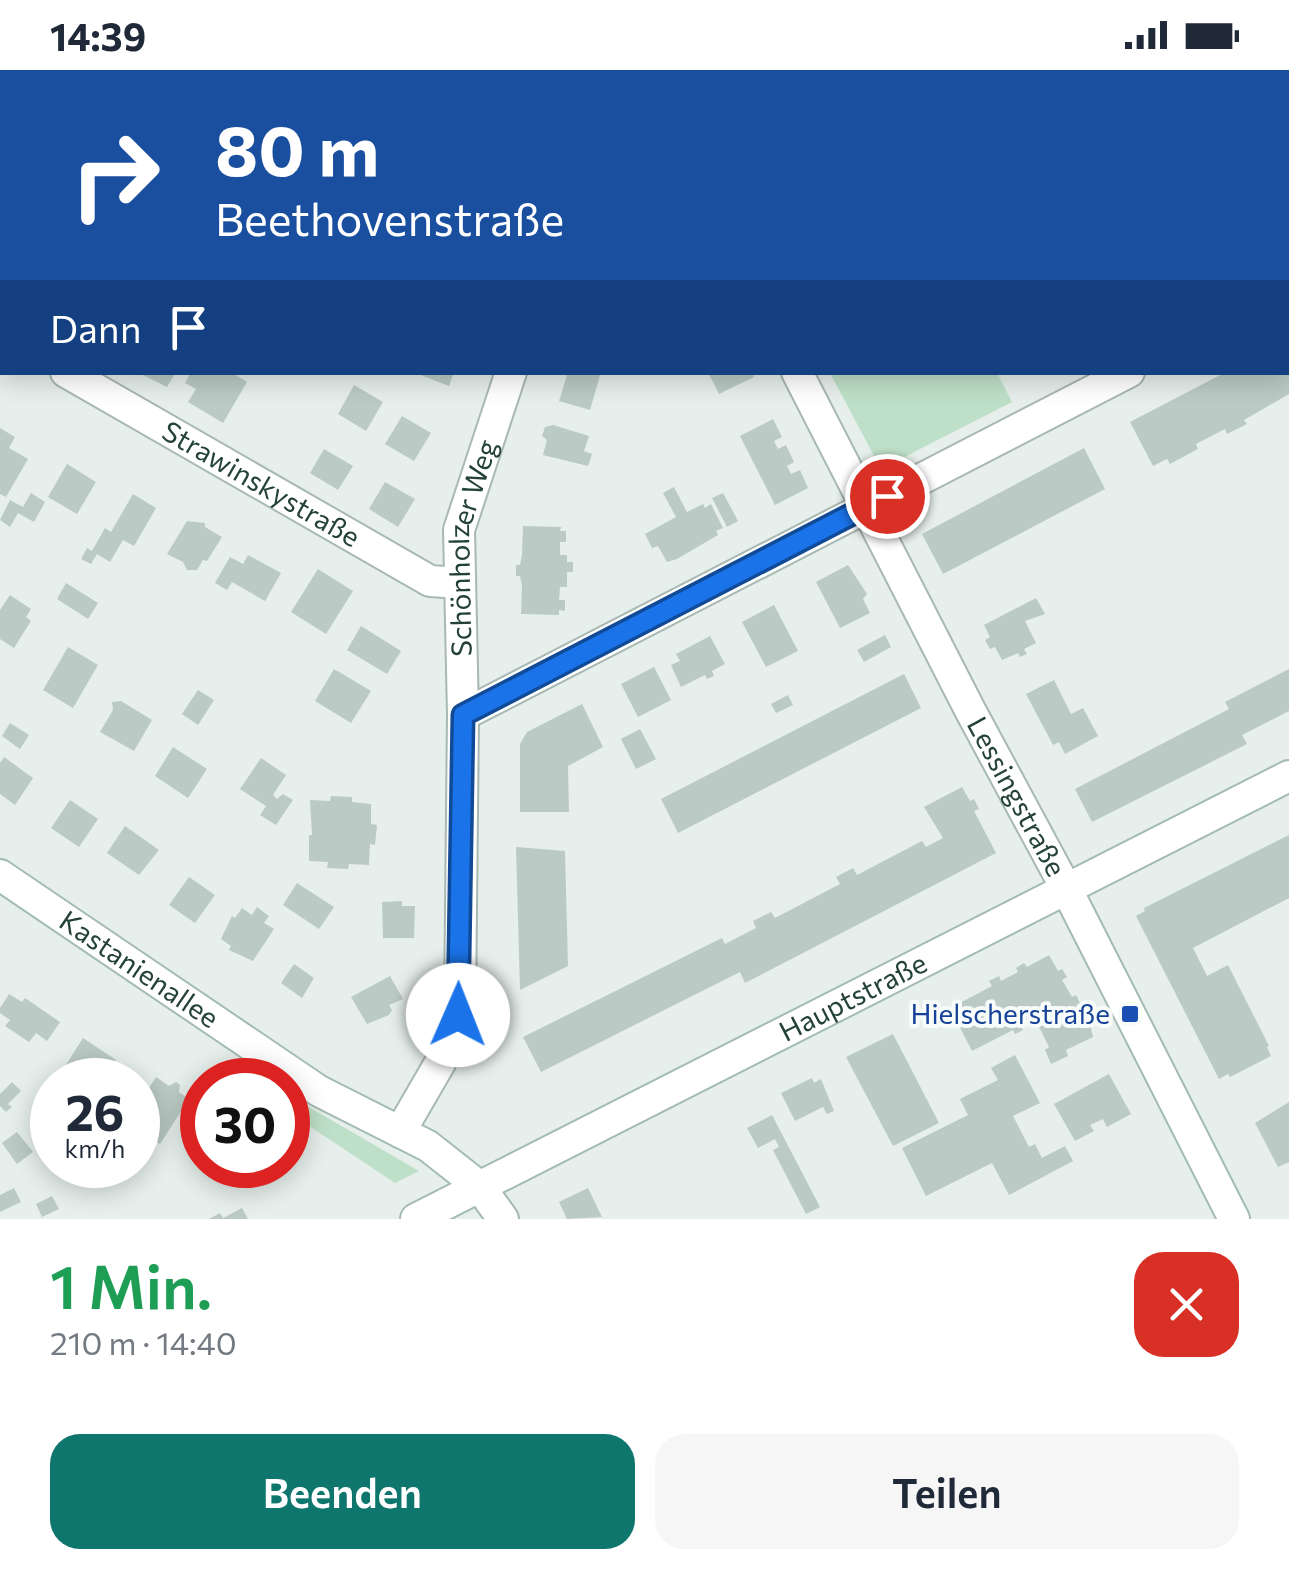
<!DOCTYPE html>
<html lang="de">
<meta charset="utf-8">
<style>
body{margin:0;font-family:Commissioner,sans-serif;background:#f6f6f7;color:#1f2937;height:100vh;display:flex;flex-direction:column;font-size:38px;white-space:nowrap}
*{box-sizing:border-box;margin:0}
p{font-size:32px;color:#747a83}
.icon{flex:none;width:55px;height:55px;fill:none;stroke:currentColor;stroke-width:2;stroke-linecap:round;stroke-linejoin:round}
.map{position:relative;height:1149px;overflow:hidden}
.details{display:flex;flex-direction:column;background:#fff;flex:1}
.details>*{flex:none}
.banner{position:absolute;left:0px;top:0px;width:1290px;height:305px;box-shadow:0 5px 25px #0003;background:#1a4fa0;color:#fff;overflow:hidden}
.speed{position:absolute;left:30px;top:988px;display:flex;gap:20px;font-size:50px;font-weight:700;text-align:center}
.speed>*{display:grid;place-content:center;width:130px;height:130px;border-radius:50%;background:#fff;box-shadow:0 5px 25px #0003;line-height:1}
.speed small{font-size:25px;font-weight:400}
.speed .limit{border:15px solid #d22;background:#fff;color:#111}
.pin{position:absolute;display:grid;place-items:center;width:85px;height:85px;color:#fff;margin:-42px;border:5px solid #fff;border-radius:50%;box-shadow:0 2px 10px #0007}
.me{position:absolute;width:110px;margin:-55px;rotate:1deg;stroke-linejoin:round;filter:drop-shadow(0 0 8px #0008)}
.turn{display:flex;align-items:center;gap:35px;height:210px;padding:0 50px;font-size:45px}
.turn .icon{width:130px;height:130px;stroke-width:2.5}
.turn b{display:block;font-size:70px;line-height:85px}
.then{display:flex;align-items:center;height:95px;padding:0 50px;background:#0003;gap:20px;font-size:38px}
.round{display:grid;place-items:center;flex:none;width:105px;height:105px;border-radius:30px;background:#f6f6f7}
.headline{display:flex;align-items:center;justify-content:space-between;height:170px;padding:0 50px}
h1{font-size:60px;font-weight:600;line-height:75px;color:#1e9e55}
.button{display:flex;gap:20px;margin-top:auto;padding:20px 50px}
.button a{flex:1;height:115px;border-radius:30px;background:#0f766e;color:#fff;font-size:40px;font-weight:600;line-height:115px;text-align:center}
.button a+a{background:#f6f6f7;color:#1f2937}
.status{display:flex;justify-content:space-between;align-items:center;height:70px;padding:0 50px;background:#fff;direction:ltr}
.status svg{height:28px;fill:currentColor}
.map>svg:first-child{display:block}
.green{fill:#bfe0c8}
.building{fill:#bbcac4}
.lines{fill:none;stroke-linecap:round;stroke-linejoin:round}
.lane-casing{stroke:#a8b8b2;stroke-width:19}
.street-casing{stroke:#a8b8b2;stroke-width:34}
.secondary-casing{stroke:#a4bbb3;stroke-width:34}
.lane{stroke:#fff;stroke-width:15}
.street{stroke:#fff;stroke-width:30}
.secondary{stroke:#fff;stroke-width:30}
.route-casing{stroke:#114b97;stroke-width:25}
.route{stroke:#1a73e8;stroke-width:18}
.transit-dot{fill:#1a4fb4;stroke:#f7fbf9;stroke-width:4}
.labels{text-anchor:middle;stroke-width:8;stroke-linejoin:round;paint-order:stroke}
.street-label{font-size:28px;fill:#24423a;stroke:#f7fbf9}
.transit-label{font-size:28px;fill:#164399;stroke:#f7fbf9;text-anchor:end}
</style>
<div class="status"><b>14:39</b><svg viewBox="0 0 49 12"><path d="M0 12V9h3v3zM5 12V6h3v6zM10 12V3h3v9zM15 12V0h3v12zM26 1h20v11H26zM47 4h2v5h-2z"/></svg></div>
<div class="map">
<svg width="1289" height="1149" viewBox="0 0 1289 1149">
<rect width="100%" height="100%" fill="#e6efeb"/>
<!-- green -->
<path class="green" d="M 830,303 L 997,303 L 1012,332 L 881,399 Z
M 288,1024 L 302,1033 L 419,1101 L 395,1113 L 288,1042 Z"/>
<!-- building -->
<path class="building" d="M 137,302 L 176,302 L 167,317 Z
M 191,302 L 231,302 L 247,312 L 223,353 L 188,332 L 196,319 L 185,313 Z
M 413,302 L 454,302 L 449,316 Z
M 568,302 L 578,305 L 579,302 L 601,302 L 590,340 L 559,331 Z
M 708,302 L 751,302 L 754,307 L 719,324 Z
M 1226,302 L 1289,302 L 1289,324 L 1244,350 L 1247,354 L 1227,364 L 1225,359 L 1196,374 L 1198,379 L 1170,394 L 1167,389 L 1153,396 L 1130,352 Z
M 354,315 L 383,332 L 366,361 L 338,344 Z
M 402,346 L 431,363 L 414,391 L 385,374 Z
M 773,349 L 782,367 L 774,371 L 778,379 L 786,375 L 794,392 L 787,396 L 791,404 L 800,400 L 808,418 L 775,435 L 740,366 Z
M 553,355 L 589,366 L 584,381 L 592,384 L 588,396 L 543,385 L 547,370 L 542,366 L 545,357 Z
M 0,358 L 15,367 L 9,378 L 28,389 L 6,427 L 0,424 Z
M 1084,378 L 1105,419 L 943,504 L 922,464 Z
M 324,379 L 353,396 L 338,420 L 310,403 Z
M 67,394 L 96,412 L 77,444 L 48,427 Z
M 385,412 L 415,429 L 398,457 L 369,439 Z
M 674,417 L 687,442 L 703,434 L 705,438 L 711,434 L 723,458 L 716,461 L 718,465 L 677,489 L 667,492 L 658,476 L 652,478 L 645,464 L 676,447 L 663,423 Z
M 31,423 L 45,432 L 34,452 L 18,443 L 10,457 L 0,450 L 10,430 L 23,437 Z
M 723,423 L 738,451 L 727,457 L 712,428 Z
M 133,424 L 156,438 L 134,476 L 123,470 L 110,492 L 97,484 L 91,494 L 81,489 L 87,478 L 92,481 L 105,458 L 111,462 Z
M 187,451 L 205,453 L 205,457 L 222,467 L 207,491 L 203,490 L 197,500 L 187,500 L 183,492 L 167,484 Z
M 523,456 L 561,457 L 560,461 L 566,461 L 566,472 L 560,472 L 560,485 L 567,485 L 567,492 L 573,492 L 573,502 L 567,502 L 567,517 L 560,517 L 559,530 L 565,530 L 565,541 L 559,540 L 559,545 L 521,544 L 522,516 L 520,506 L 516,506 L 516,495 L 520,495 L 522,485 Z
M 248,485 L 281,503 L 265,531 L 232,512 L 227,520 L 215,513 L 230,487 L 243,494 Z
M 848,495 L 867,524 L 863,529 L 870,543 L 840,558 L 816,512 Z
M 318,499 L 353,521 L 326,564 L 291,542 Z
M 66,513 L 98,533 L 88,549 L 57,529 Z
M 10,525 L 31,539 L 26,547 L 31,551 L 14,578 L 0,569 L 0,540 Z
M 1036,528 L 1045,544 L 1025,551 L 1036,573 L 1024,579 L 1027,584 L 1020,587 L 1018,583 L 1002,590 L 995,577 L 990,579 L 985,570 L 990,567 L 984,555 Z
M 774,535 L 798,581 L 766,597 L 742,552 Z
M 361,556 L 401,581 L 387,604 L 347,580 Z
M 885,565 L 891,577 L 864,592 L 857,580 Z
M 710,566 L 725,594 L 712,601 L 714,606 L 707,609 L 705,605 L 681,617 L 671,595 L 680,591 L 676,584 Z
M 68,577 L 98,595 L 73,638 L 43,620 Z
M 654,597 L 671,630 L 638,647 L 621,614 Z
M 334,599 L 371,621 L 351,653 L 315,631 Z
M 1289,599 L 1289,641 L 1242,665 L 1247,674 L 1092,752 L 1075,719 L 1229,639 L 1225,632 Z
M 904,604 L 921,638 L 678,763 L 661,729 Z
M 1054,610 L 1071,644 L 1083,638 L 1098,666 L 1065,684 L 1059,672 L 1053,675 L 1026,624 Z
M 198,620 L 214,630 L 198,655 L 182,644 Z
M 788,625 L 793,635 L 776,643 L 771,634 Z
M 121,631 L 152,650 L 134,681 L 100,662 L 113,640 L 112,632 Z
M 582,634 L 603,677 L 568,696 L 569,742 L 520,742 L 520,674 L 527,662 Z
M 10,653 L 29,665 L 20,679 L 2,666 Z
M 640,659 L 656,689 L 636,699 L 621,669 Z
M 173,677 L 207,699 L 188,728 L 155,706 Z
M 4,687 L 33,708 L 15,735 L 0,724 L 0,693 Z
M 261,688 L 286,705 L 273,725 L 277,729 L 283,724 L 293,730 L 276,755 L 260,745 L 266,736 L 240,719 Z
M 962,717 L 970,731 L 974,729 L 979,739 L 974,741 L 996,783 L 745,913 L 740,902 L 541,1002 L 523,967 L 722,868 L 725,874 L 756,858 L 753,851 L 771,842 L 775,848 L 840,814 L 836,807 L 853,798 L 857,805 L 922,771 L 926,777 L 943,768 L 924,737 Z
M 331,726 L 352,727 L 352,732 L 371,734 L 371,754 L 377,755 L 375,775 L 370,774 L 369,795 L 349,794 L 348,799 L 327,798 L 328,792 L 309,791 L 309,765 L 312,765 L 310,730 L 330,731 Z
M 70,730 L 98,749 L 79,777 L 51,758 Z
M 125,756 L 159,780 L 139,805 L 107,783 Z
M 1289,765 L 1289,828 L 1193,878 L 1207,906 L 1228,895 L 1269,976 L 1267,977 L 1271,986 L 1230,1007 L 1228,1004 L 1219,1009 L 1136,846 L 1145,841 L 1144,838 Z
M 516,777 L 565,781 L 568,896 L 520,920 Z
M 189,807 L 215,825 L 195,853 L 169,835 Z
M 297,813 L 334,837 L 319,859 L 283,835 Z
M 402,831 L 402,836 L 415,836 L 414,868 L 383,868 L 382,832 Z
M 257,837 L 269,846 L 264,853 L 274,859 L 253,891 L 229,880 L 231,876 L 221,869 L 232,846 L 235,848 L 242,838 L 252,845 Z
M 1049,885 L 1058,901 L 1062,899 L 1067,907 L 1062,910 L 1072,927 L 1076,925 L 1080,933 L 1076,935 L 1085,952 L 1089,950 L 1093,967 L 1066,980 L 1068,986 L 1051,994 L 1045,980 L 1049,977 L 1035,949 L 1021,956 L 1023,960 L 1015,964 L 1013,960 L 972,981 L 956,950 L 961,946 L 956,935 L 992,916 L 989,911 L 999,906 L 1001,911 L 1018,902 L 1016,898 L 1024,893 L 1027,897 Z
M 294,894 L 314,908 L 302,928 L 281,913 Z
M 390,906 L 403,929 L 389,935 L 392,940 L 389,945 L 367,954 L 351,927 Z
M 9,924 L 22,932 L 25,928 L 60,952 L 47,971 L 36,963 L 29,972 L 5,956 L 10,950 L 0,943 L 0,938 Z
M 893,964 L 939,1053 L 893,1076 L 846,987 Z
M 83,968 L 116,990 L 103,1010 L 75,1010 L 62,1001 Z
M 1015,985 L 1040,1033 L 1013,1046 L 1029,1077 L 1035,1074 L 1042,1088 L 1065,1076 L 1073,1091 L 1009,1125 L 992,1093 L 926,1126 L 902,1078 L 968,1045 L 960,1029 L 998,1010 L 991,998 Z
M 1109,1004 L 1131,1044 L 1107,1057 L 1103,1049 L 1090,1055 L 1094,1061 L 1075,1071 L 1054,1034 Z
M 156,1007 L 169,1016 L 176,1012 L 180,1015 L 179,1022 L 189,1029 L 160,1074 L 149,1067 L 142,1071 L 138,1069 L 138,1035 Z
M 812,1008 L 814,1013 L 821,1009 L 834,1041 L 827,1044 L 823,1037 L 795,1051 L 781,1023 Z
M 12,1012 L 21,1021 L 8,1034 L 12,1037 L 6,1042 L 0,1036 L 0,1024 Z
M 1289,1032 L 1289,1092 L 1278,1097 L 1255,1053 Z
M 772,1045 L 820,1137 L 806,1144 L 773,1080 L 779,1077 L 775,1069 L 758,1078 L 747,1058 Z
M 17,1062 L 33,1082 L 17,1094 L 2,1073 Z
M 14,1118 L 21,1132 L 0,1142 L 0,1125 Z
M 588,1118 L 602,1147 L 567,1149 L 559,1132 Z
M 52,1126 L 59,1139 L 42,1147 L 36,1134 Z
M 242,1138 L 248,1149 L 209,1149 L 220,1143 L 223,1148 Z"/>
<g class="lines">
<!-- lane casing -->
<g class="lane-casing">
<path id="lane" d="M 1173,0 L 1174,2
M 224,2 L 225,0"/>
</g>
<!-- street casing -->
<g class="street-casing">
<g id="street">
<path d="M 640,0 L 642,2"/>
<path d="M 608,2 L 609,0"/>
<path d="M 762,2 L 767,0"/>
<path d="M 1288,222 L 1289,221"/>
<path d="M 0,264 L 2,266"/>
<path id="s1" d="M 66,302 L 430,511 L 460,513"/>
<path id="s2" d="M 797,302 L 970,640 L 1067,820"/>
<path d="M 463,645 L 1129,302"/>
<path id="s3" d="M 400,1062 L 440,993 L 460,938 L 463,645 L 459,460 L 511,302"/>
<path d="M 480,1117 L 503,1149"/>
</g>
</g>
<!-- secondary casing -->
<g class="secondary-casing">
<g id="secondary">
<path id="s4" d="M 0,805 L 319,1021 L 428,1076 L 480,1117"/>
<path d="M 1067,820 L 1234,1149"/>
<path id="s5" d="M 416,1149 L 1289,706"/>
</g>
</g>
<!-- lane -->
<use href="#lane" class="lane"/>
<!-- street -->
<use href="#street" class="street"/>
<!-- secondary -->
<use href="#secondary" class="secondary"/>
</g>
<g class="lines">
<!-- route casing -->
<g class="route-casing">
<path id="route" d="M 458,945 L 463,645 L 887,426"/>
</g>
<!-- route -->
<use href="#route" class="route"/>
</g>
<!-- markers -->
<rect class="transit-dot" x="1120" y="934" width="20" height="20" rx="5"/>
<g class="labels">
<!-- street labels -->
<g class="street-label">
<text dy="10" stroke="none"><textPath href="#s1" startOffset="225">Strawinskystraße</textPath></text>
<text dy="10" stroke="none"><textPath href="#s3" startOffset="600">Schönholzer Weg</textPath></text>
<text dy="10" stroke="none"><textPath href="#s2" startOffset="478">Lessingstraße</textPath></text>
<text dy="10" stroke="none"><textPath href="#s4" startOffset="168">Kastanienallee</textPath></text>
<text dy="10" stroke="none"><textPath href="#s5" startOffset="490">Hauptstraße</textPath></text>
</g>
<!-- transit labels -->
<g class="transit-label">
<text x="1110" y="954">Hielscherstraße</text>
</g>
</g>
</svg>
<div class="speed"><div>26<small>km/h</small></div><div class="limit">30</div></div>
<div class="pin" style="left:887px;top:426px;background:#d93025"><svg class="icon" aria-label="arrive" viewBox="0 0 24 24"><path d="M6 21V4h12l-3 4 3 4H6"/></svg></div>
<svg class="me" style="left:458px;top:945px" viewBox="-20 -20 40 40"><circle r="19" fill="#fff"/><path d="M0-13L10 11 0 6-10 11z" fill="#1a73e8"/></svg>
<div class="banner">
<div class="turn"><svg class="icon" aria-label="right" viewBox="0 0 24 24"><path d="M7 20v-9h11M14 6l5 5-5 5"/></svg><div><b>80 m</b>Beethovenstraße</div></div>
<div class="then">Dann<svg class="icon" aria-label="arrive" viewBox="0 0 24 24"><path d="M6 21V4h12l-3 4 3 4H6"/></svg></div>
</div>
</div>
<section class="details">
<div class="headline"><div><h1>1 Min.</h1><p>210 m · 14:40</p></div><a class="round" style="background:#d93025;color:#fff"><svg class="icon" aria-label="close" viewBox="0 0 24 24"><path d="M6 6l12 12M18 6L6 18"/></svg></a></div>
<div class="button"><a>Beenden</a><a>Teilen</a></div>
</section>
